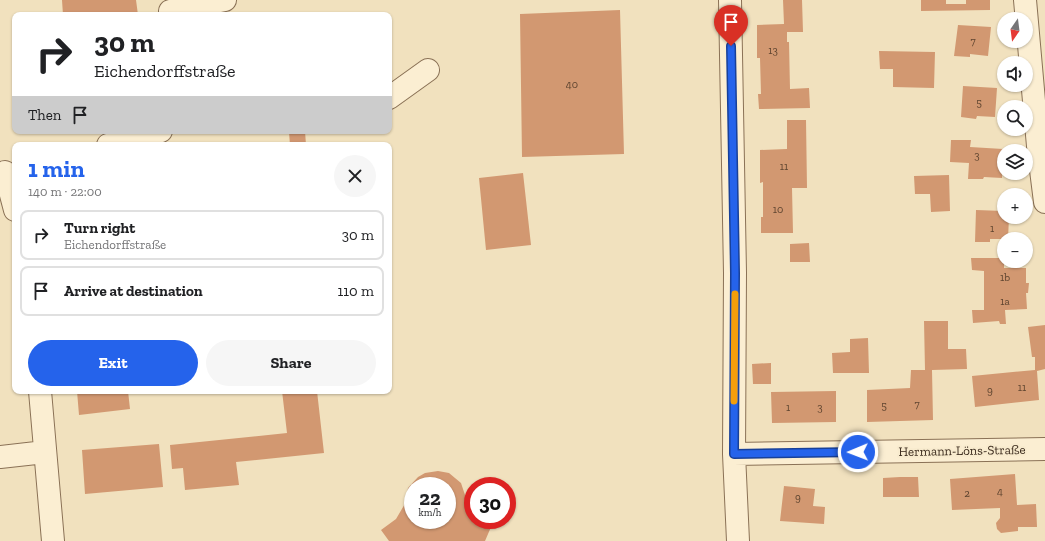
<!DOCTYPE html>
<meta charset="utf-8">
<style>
body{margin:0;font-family:"Zilla Slab",serif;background:#f6f6f6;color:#202124;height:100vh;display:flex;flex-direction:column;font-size:15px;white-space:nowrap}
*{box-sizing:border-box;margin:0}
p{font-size:13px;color:#757577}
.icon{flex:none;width:22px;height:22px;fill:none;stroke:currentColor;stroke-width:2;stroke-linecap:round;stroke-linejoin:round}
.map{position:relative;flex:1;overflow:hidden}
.panel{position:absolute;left:12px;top:142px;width:380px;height:252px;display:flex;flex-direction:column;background:#fff;border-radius:8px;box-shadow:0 1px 3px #0004}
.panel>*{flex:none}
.hud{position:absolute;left:12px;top:12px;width:380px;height:122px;border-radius:8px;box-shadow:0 1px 3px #0004;background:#fff;color:#202124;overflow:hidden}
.needle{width:26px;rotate:194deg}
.buttons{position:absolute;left:997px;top:12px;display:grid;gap:8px}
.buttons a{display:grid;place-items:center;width:36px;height:36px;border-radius:50%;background:#fff;box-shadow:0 1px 3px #0004;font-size:20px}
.speed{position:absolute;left:404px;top:477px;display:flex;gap:8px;font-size:20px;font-weight:700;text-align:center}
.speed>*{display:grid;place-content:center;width:52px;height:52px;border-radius:50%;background:#fff;box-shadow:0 1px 3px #0004;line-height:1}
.speed small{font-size:10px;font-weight:400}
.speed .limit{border:6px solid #d22;background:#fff;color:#111}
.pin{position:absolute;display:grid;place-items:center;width:34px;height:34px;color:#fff;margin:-41px -17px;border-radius:50% 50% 50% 0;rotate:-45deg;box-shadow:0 0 4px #0007}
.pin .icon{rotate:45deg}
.me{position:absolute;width:44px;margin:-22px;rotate:269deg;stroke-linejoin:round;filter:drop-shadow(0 0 3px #0008)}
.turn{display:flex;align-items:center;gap:14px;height:84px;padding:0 16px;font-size:18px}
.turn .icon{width:52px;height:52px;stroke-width:2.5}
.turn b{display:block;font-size:28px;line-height:34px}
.then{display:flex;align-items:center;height:38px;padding:0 16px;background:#0003;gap:8px;font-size:15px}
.round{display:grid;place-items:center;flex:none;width:42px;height:42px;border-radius:21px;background:#f6f6f6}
.head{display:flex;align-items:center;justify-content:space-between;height:68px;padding:0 16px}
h1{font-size:24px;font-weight:800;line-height:30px;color:#2563eb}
.button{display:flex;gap:8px;margin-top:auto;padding:8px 16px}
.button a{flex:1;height:46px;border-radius:24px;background:#2563eb;color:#fff;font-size:16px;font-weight:800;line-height:46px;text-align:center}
.button a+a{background:#f6f6f6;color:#202124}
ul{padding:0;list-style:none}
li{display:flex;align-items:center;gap:12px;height:50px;margin:0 8px 6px;padding:0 8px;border:2px solid #e0e0e0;border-radius:8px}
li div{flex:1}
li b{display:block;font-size:15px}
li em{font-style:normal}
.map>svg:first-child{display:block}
.building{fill:#d29871;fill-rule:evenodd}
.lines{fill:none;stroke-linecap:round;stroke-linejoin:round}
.minor-casing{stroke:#8a7156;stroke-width:24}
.minor{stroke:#fbeed2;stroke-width:22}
.route-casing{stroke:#184099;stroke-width:10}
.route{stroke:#2563eb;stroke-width:7}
.slow{stroke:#f59e0b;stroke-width:7}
.labels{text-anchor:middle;stroke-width:4;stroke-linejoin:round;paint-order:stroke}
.number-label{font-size:11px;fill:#5f4530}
.street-label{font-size:13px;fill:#39291b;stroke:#f8ebce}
</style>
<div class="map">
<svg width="1045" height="541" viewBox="0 0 1045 541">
<rect width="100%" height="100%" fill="#f1e1be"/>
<!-- building -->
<path class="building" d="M 62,0 L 136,0 L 138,15 L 63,15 Z
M 783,0 L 802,0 L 803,32 L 787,32 L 787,42 L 789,42 L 790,89 L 809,88 L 810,108 L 759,109 L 758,94 L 761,94 L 760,58 L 757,58 L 757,25 L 784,24 Z
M 921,0 L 946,0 L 946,4 L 966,4 L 966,0 L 990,0 L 990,10 L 921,11 Z
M 620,10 L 624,154 L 522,157 L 520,14 Z
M 958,25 L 991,27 L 988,56 L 970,54 L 970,57 L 954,56 Z
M 879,51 L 935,52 L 934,88 L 893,87 L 893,69 L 880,69 Z
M 963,86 L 997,88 L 995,117 L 977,116 L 976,119 L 961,117 Z
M 787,120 L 806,120 L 807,188 L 792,188 L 793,233 L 761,233 L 761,217 L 763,217 L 763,182 L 760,183 L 760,150 L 787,149 Z
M 305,131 L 306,145 L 290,145 L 289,132 Z
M 951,140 L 971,140 L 970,147 L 1003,149 L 1002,178 L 984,177 L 983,179 L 968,179 L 969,163 L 950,162 Z
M 523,173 L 531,245 L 486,250 L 479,178 Z
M 949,175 L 950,211 L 931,212 L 930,194 L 915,194 L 914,176 Z
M 976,210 L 1004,211 L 1004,217 L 1009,217 L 1008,239 L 990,239 L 990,242 L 975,242 Z
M 809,243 L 810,262 L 790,262 L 790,244 Z
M 971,258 L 1004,258 L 1004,268 L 1026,268 L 1026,283 L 1029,283 L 1028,293 L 1026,293 L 1027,309 L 1005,310 L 1006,324 L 1000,324 L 999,321 L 973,323 L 972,310 L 984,310 L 984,271 L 972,270 Z
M 924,321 L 948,321 L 948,349 L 966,349 L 967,369 L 932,370 L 933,420 L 867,422 L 867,390 L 910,388 L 911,370 L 925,370 Z
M 1045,325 L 1045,369 L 1037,371 L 1039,400 L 975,407 L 972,376 L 1035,370 L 1035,357 L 1032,357 L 1028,327 Z
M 868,338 L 869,373 L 833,373 L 832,353 L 850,352 L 850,339 Z
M 771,363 L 771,384 L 753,384 L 752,364 Z
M 77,391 L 128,391 L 130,409 L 79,415 Z
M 282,391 L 317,391 L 324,453 L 236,462 L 239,485 L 185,490 L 183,468 L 172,469 L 170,445 L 287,433 Z
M 836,391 L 836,422 L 772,423 L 771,392 Z
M 159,444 L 163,487 L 85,494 L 82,450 Z
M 438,471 L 449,473 L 461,483 L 465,495 L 473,505 L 473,520 L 494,520 L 485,541 L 389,541 L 381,530 L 396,519 L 406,502 L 408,488 L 418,477 L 425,473 ZM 413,486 L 447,486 L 447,520 L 413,520 Z
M 1015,474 L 1017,505 L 1036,504 L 1037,527 L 1018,527 L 1018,531 L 1001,533 L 997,529 L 996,523 L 1000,518 L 1000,508 L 952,510 L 950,479 Z
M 900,477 L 918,477 L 919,497 L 883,497 L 883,478 Z
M 784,486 L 815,489 L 813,506 L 825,507 L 824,524 L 780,521 Z"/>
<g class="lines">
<!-- minor casing -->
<g class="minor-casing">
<path id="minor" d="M 730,0 L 735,273 L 734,454 L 738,541
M 1025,0 L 1038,146 L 1045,202
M 170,11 L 225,0
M 389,98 L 428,70
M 108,145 L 161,131
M 5,172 L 15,210
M 40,391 L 53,541
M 734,454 L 1045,449
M 0,457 L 45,452"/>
</g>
<!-- minor -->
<use href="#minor" class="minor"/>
</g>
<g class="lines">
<!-- route casing -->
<g class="route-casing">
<path id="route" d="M 731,46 L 735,273 L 734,454 L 858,452"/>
</g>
<!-- route -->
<use href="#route" class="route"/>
<!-- slow -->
<path class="slow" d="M 734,401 L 735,294"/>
</g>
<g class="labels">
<!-- number labels -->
<g class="number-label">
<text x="973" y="45">7</text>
<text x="773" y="54">13</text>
<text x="572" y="88">40</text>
<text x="979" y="106">5</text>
<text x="977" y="159">3</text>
<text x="784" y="170">11</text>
<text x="778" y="213">10</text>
<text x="992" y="232">1</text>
<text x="1005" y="281">1b</text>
<text x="1005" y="305">1a</text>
<text x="1022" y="391">11</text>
<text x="990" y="394">9</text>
<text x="917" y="408">7</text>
<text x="884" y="409">5</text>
<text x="788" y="411">1</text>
<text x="820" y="411">3</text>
<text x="1000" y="495">4</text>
<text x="967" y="497">2</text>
<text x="798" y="501">9</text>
</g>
<!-- street labels -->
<g class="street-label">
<text transform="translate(962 450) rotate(-1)" y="5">Hermann-Löns-Straße</text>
</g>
</g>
</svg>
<div class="buttons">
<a><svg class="needle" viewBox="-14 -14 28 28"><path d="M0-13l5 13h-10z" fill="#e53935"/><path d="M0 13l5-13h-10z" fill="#757577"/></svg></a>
<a><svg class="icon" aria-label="sound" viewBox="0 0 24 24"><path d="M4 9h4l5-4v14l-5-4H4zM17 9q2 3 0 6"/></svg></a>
<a><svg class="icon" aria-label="search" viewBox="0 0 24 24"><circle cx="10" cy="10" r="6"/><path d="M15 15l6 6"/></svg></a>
<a><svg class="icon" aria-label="layers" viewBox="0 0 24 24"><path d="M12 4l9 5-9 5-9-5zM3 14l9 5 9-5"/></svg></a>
<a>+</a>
<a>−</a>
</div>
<div class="speed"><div>22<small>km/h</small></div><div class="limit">30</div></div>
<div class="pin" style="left:731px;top:46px;background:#d93025"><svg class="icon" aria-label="arrive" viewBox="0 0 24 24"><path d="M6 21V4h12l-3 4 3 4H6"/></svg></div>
<svg class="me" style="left:858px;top:452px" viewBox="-20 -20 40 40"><circle r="17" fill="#2563eb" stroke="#fff" stroke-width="3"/><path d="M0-11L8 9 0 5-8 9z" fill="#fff"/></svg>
<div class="hud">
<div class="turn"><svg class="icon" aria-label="right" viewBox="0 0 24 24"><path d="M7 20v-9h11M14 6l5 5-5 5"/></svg><div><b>30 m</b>Eichendorffstraße</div></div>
<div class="then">Then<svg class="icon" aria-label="arrive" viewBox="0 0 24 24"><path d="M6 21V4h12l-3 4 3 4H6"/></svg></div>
</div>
<section class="panel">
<div class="head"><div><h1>1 min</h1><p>140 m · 22:00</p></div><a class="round"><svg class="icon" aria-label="close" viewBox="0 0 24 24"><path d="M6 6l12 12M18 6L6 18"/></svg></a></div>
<ul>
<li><svg class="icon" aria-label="right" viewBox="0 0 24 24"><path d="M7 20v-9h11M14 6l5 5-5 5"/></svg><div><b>Turn right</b><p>Eichendorffstraße</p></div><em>30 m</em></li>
<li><svg class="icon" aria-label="arrive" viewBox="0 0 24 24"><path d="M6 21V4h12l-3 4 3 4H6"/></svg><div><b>Arrive at destination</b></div><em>110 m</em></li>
</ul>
<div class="button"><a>Exit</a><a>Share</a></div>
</section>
</div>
